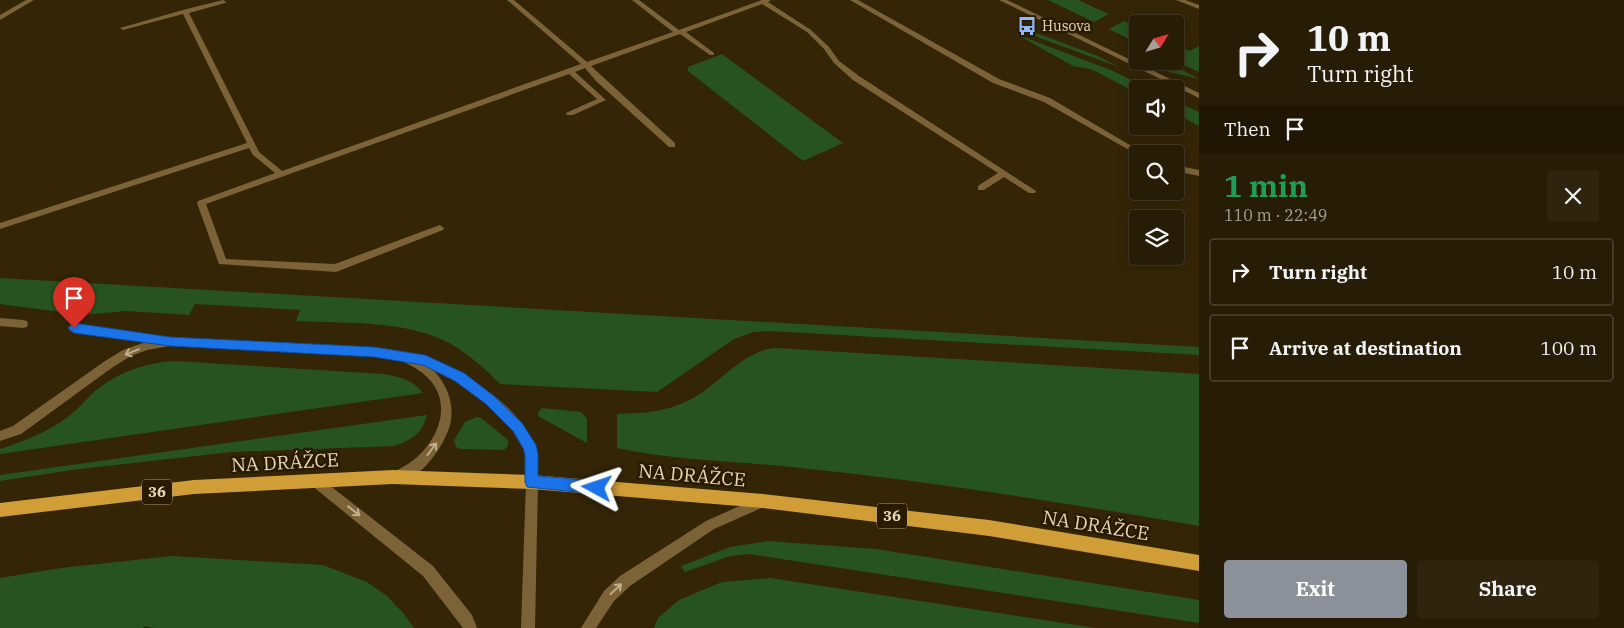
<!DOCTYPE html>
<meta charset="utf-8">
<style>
body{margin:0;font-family:"IBM Plex Serif",serif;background:#2f250f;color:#f1f3f6;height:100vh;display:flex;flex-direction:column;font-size:19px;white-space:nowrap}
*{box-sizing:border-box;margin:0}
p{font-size:16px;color:#a4a19a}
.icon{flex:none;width:28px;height:28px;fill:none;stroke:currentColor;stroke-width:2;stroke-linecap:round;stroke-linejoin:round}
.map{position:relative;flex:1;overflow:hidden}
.details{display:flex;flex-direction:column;background:#271c05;width:425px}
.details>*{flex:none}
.hud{background:#271c05;color:#f1f3f6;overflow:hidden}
.needle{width:32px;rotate:53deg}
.tools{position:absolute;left:1129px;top:15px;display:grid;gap:10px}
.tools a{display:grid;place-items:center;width:55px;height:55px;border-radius:5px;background:#271c05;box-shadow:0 2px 12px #0003,0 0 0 1px #433a27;font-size:25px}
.pin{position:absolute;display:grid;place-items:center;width:42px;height:42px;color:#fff;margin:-51px -21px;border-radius:50% 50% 50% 0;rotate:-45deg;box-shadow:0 0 5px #0007}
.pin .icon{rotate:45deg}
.me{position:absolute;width:55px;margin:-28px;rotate:275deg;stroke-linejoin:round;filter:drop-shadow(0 0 4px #0008)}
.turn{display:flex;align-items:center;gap:18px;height:105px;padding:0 25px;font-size:22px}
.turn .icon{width:65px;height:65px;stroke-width:2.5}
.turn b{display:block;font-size:35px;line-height:42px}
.then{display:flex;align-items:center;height:48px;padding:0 25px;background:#0003;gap:10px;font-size:19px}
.round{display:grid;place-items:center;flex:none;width:52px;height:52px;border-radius:5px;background:#2f250f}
.headline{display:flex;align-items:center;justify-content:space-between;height:85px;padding:0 25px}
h1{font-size:30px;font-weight:700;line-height:38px;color:#1e9e55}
.primary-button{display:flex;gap:10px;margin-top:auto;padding:10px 25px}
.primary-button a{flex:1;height:58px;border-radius:5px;background:#8c9099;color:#fff;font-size:20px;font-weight:700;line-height:58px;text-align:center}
.primary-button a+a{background:#2f250f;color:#f1f3f6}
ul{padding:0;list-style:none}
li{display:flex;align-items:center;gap:15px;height:68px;margin:0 10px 8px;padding:0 15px;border:2px solid #433a27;border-radius:5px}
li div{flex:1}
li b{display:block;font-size:19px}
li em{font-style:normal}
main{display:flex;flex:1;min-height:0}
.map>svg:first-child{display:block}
.green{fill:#275320}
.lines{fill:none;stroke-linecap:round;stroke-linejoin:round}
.lane{fill:#7c6337;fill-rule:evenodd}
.street{fill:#7c6337;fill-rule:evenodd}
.primary{fill:#d19d37;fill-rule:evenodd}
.oneway{stroke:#c1ae8d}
.route{fill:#1a73e8;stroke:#114b97}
.labels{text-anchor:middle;stroke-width:5;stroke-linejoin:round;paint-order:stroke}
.far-poi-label{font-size:14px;fill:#e6d6bb;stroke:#2a1b00;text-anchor:start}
.shield{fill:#2a1b00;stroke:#ae9e83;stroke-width:1}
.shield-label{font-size:15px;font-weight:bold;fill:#e6d6bb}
.near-street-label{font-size:19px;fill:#e6d6bb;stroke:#2a1b00}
</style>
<main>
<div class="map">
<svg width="1199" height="628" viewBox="0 0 1199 628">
<rect width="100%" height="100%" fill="#342507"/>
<!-- green -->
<path class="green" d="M 1048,0 L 1078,0 L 1109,14 L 1094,22 Z
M 1124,21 L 1137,27 L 1137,43 L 1109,29 Z
M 1036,33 L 1098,56 L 1119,67 L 1037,37 L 1034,34 Z
M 1016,34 L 1113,71 L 1150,89 L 1138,89 L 1137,93 L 1091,69 L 1073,66 Z
M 1175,44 L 1189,51 L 1199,46 L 1199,72 L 1175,61 Z
M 722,54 L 843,143 L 803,161 L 688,71 L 688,67 Z
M 1148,61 L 1165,61 L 1199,79 L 1169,72 Z
M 1175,101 L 1199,112 L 1199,126 L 1175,113 Z
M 0,278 L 1199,347 L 1199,355 L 769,331 L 753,332 L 734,339 L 657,392 L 500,384 C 486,370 471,356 453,345 C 407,319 347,324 296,321 L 300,310 L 195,304 L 189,315 L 126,311 L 83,315 L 0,304 Z
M 776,348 L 1199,374 L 1199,526 C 1067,503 935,482 801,468 C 740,461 677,461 617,448 L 617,414 C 647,413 668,412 695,397 C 722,381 744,350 776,348 Z
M 175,361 L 383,374 C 400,377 412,379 423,393 L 0,454 L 0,449 C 25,441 48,432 69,416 C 78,409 85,400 94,392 C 118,372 144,363 175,361 Z
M 542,408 L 581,412 L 587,419 L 587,443 L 538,416 L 538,413 Z
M 427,415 C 422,434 412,440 394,446 L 231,452 L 79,469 L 0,481 L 0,475 Z
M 477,417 L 481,418 L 508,440 L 508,446 L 504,450 L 461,449 L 456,447 L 454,440 L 465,422 Z
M 768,541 L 876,549 L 1199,600 L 1199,623 L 749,554 L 730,556 L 685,572 L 681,566 L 730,547 Z
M 172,556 L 323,565 L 367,582 L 387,596 L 404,614 L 414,628 L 154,628 L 145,626 L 143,628 L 0,628 L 0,578 L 61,568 Z
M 770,578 L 1096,628 L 654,628 L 658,618 L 679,600 L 722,582 Z"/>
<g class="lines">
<!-- lane -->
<path class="lane" d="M 223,0 L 226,2 L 225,3 L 189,13 L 259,152 L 282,171 L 581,64 L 507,0 L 514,0 L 587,62 L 673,32 L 632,0 L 639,0 L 679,30 L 762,0 L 771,0 L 768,2 L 811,30 L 829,47 L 839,61 L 859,76 L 1036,191 L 1035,193 L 1029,193 L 1004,177 L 984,190 L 978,190 L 978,186 L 998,173 L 853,80 L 834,63 L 824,49 L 807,32 L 762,4 L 686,32 L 714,53 L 714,55 L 710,55 L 680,34 L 591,66 L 675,143 L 675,147 L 669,147 L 596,81 L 585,68 L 575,72 L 606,100 L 573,115 L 567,115 L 566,113 L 597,99 L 569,74 L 206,204 L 226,259 L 335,264 L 437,226 L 440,225 L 444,228 L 443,230 L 336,272 L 219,264 L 197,203 L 198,201 L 275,173 L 253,155 L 249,148 L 0,229 L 0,223 L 247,143 L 183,14 L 123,30 L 120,28 L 183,10 Z
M 850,0 L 858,0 L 999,79 L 1050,98 L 1145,154 L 1138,154 L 1138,155 L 1044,102 L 993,83 Z
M 1176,0 L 1185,0 L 1199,5 L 1199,9 Z
M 1175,165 L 1199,170 L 1199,176 L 1175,171 Z
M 0,318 L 23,320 L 27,321 L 28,324 L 27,327 L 23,328 L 0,326 Z
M 74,324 L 159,336 L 164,339 L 170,338 L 390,349 L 416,357 L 420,355 C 464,370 539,415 538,467 C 538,474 539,480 536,486 L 532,488 L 528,486 C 523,474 529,460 524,448 C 511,415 461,383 431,368 C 445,381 454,400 451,420 C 449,439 418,488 395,479 L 393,475 L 395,471 C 428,458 458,413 430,380 C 419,368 405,362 390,357 L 170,346 L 147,350 L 131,356 L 113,367 L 21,434 L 0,441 L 0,431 L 13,426 L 105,361 L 123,350 L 146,342 L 74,332 L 70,331 L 69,328 L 70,325 Z"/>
<!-- street -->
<path class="street" d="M 26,0 L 34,0 L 0,20 L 0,15 Z
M 999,0 L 1007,0 L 1199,93 L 1199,98 Z
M 315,475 L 319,477 L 433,566 L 472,615 L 477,628 L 463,628 L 423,576 L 311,485 L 309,481 L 311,477 Z
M 532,476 L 536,478 L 538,482 L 535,628 L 521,628 L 526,482 L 528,478 Z
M 762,496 L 766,498 L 768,502 L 766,506 L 714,529 L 630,586 L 614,601 L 596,628 L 581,628 L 604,591 L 620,576 L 706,521 Z"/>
<!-- primary -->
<path class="primary" d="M 393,470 L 532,475 L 763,494 L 989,520 L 1199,555 L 1199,571 L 989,536 L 763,508 L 532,489 L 393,484 L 194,494 L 0,517 L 0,503 L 194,480 Z"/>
</g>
<!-- one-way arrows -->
<defs><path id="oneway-shaft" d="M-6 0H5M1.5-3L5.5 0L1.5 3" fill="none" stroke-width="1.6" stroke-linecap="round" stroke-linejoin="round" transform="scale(1.25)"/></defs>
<g class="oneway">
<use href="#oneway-shaft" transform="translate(132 352) rotate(158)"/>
<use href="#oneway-shaft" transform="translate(432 449) rotate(-53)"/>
<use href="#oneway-shaft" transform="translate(354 511) rotate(38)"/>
<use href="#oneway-shaft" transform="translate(616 589) rotate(-43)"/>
</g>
<!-- route -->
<path class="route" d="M 74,323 L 170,337 L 374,347 L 425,355 L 464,373 L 495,397 L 522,423 L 536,445 L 538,454 L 538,476 L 597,481 L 602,483 L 604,488 L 602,492 L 597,494 L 527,487 L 525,482 L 525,454 L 523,448 L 513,431 L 486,404 L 455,381 L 423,365 L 374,357 L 170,346 L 74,333 L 68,328 Z"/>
<!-- icons -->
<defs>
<g id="bus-bare" transform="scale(1.5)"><path d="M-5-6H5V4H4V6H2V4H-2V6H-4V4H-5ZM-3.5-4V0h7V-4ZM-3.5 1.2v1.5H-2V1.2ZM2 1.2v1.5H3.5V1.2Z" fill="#90b8fd" stroke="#2a1b00" stroke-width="2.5" paint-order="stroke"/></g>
</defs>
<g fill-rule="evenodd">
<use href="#bus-bare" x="1027" y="26"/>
</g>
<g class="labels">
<!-- far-poi labels -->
<g class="far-poi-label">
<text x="1042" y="31">Husova</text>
</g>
<!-- shield labels -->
<g class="shield">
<rect x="142" y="479.5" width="30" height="25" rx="4"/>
<rect x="877" y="503.5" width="30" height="25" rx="4"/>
</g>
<g class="shield-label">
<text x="157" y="497">36</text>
<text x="892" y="521">36</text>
</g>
<!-- near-street labels -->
<g class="near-street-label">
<text transform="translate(285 462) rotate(-3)" y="7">NA DRÁŽCE</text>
<text transform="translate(692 475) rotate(5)" y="7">NA DRÁŽCE</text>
<text transform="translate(1096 525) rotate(9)" y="7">NA DRÁŽCE</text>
</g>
</g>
</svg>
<div class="tools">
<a><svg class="needle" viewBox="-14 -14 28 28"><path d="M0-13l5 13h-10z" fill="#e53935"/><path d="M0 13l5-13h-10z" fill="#a4a19a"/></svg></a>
<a><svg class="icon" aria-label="sound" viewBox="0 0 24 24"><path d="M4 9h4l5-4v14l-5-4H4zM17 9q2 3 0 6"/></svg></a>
<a><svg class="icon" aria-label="search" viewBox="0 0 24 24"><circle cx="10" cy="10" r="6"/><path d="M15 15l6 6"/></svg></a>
<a><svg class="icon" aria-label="layers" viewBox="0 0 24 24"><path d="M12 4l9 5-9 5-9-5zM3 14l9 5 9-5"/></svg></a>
</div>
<div class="pin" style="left:74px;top:328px;background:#d93025"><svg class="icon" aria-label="arrive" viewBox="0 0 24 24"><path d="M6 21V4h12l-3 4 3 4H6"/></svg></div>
<svg class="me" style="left:597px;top:488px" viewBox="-20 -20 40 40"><path d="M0-17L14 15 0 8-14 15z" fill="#1a73e8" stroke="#fff" stroke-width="4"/></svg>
</div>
<section class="details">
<div class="hud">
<div class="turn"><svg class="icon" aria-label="right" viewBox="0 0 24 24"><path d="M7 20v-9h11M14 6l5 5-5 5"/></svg><div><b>10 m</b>Turn right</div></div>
<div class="then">Then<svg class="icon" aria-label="arrive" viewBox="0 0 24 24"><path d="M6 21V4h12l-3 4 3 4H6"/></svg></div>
</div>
<div class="headline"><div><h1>1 min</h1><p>110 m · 22:49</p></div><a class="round"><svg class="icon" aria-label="close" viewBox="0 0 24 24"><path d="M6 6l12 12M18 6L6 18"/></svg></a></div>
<ul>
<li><svg class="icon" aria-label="right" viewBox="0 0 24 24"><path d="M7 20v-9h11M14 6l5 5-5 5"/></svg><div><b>Turn right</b></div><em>10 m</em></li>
<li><svg class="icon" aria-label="arrive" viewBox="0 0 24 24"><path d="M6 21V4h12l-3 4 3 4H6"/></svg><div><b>Arrive at destination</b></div><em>100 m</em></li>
</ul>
<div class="primary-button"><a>Exit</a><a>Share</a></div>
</section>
</main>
